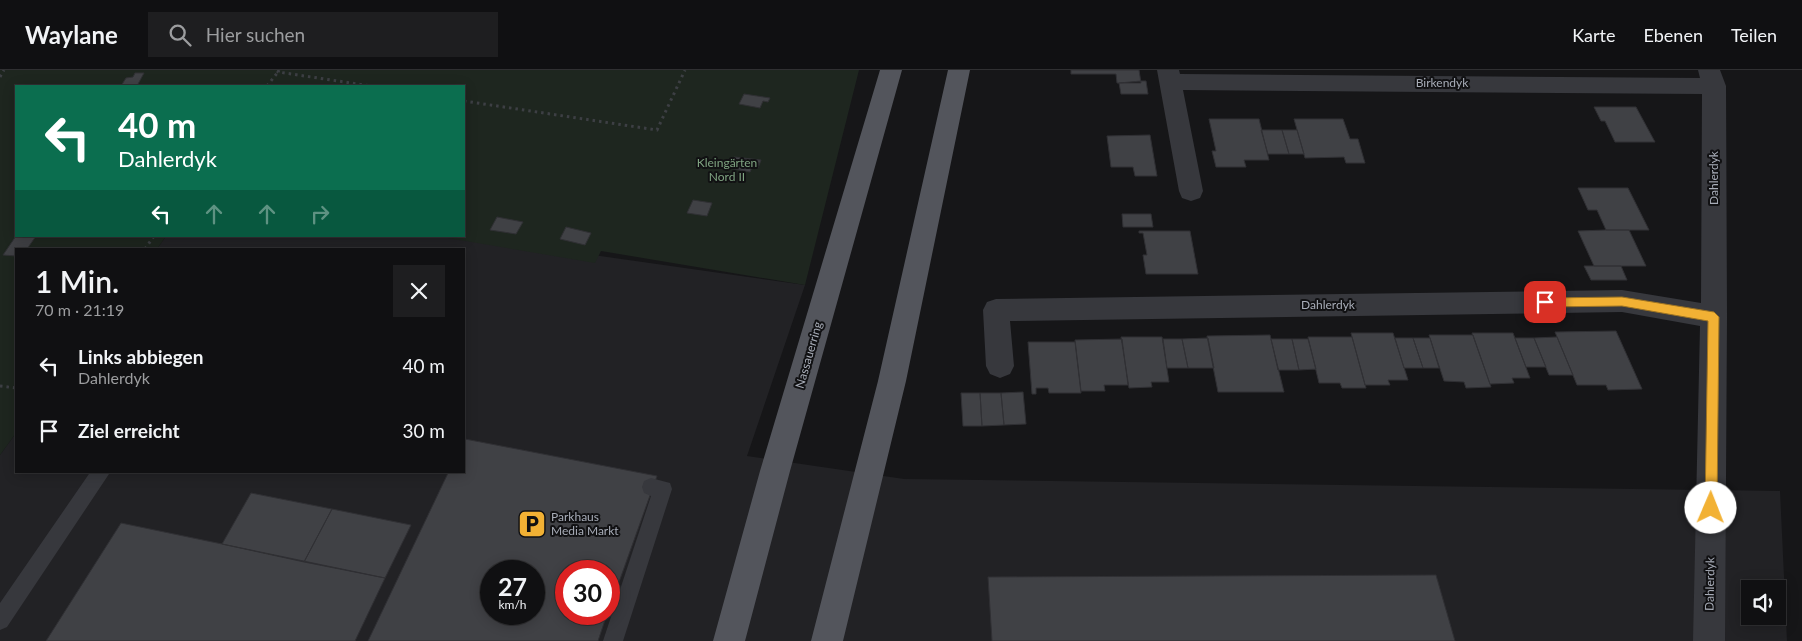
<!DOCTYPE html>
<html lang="de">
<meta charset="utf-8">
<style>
body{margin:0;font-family:Lato,sans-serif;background:#1e1e20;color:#f1f3f6;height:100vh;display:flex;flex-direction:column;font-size:19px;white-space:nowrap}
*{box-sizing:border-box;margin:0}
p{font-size:16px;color:#9c9d9f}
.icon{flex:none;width:28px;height:28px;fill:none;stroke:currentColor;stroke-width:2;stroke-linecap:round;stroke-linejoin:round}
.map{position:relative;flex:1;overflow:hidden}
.side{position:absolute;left:15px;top:178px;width:450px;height:225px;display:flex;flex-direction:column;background:#101012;border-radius:0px;box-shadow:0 2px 12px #0003,0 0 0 1px #303032}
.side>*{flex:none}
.banner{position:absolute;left:15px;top:15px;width:450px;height:152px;border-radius:0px;box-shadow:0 2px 12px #0003,0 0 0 1px #303032;background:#0b6e4f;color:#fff;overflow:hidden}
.controls{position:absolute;left:1741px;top:510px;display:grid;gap:10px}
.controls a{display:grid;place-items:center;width:45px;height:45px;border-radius:0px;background:#101012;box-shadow:0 2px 12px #0003,0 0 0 1px #303032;font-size:25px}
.speed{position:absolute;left:480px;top:490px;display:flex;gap:10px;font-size:25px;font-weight:700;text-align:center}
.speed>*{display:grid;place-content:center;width:65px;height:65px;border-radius:50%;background:#101012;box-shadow:0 2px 12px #0003,0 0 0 1px #303032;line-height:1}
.speed small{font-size:12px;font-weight:400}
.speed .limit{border:8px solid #d22;background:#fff;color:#111}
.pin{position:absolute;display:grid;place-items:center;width:42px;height:42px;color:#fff;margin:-21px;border-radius:10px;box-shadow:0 2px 8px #0006}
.me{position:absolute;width:55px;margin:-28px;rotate:1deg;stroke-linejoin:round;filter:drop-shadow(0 0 4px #0008)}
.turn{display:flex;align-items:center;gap:18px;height:105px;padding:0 20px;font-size:22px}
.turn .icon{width:65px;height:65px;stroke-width:2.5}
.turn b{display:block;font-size:35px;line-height:42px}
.lanes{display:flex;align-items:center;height:48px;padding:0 20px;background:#0003;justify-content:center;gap:25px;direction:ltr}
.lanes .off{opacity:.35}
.round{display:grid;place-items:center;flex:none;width:52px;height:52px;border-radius:0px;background:#1e1e20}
.summary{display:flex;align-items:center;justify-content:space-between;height:85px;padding:0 20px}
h1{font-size:30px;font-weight:600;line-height:38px}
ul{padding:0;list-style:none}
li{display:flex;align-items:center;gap:15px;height:65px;padding:0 20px}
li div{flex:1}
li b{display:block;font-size:19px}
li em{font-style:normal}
header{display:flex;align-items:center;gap:30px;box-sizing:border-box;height:70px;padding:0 25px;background:#101012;border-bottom:1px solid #303032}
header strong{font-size:24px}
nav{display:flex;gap:28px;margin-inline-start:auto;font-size:18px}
.search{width:350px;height:45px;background:#1e1e20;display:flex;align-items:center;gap:12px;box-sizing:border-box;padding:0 18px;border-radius:0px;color:#9c9d9f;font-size:19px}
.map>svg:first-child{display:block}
.built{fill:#222225;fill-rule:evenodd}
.green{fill:#1e261f}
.building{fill:#404145;stroke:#303034;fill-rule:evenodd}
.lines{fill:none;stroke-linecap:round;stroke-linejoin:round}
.path{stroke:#3d3f44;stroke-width:3;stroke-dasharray:2.5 4;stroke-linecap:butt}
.lane{fill:#37383d;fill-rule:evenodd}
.street{fill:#37383d;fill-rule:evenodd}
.primary{fill:#53555c;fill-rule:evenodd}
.route{fill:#f2b134;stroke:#9d7322}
.labels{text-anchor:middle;stroke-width:4;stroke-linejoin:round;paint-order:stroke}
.street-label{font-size:12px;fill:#a8adb8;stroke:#111113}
.park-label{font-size:12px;fill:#7fa381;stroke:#111113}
.poi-label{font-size:12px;fill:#a8adb8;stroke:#111113;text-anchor:start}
</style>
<header>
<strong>Waylane</strong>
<div class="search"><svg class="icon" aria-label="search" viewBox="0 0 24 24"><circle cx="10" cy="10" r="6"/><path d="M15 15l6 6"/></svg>Hier suchen</div>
<nav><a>Karte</a><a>Ebenen</a><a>Teilen</a></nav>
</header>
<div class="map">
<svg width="1802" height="571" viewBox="0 0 1802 571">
<rect width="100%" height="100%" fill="#161618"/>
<!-- built -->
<path class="built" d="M 166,166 L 459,166 L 805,215 L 747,386 L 904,409 L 1780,421 L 1787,571 L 0,571 L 0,385 L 16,363 L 16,401 L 464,401 L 464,179 L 157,179 ZM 491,501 L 534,501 L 534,544 L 491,544 ZM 566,501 L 609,501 L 609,544 L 566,544 ZM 1750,519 L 1778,519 L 1778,546 L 1750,546 Z"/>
<!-- green -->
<path class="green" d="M 0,0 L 859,0 L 805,215 L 601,181 L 595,193 L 436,166 L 464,166 L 464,16 L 16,16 L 16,166 L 166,166 L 157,179 L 16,179 L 16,363 L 0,385 Z"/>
<!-- building -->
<path class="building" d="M 1071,0 L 1139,0 L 1141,13 L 1117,13 L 1116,4 L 1071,4 Z
M 135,3 L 144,3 L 137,16 L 121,16 L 126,8 L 133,7 Z
M 1141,11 L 1146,11 L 1148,24 L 1121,24 L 1119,13 Z
M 744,24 L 770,28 L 768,32 L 763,31 L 760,38 L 739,34 Z
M 1594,37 L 1636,37 L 1655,72 L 1615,72 L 1605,51 L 1601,51 Z
M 1209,49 L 1259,49 L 1269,90 L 1244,90 L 1246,97 L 1216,97 L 1212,81 L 1216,81 Z
M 1294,49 L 1343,49 L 1350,69 L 1358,69 L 1365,93 L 1346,93 L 1344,87 L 1305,88 Z
M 1261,60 L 1282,60 L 1289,84 L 1268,84 Z
M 1282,60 L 1297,60 L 1304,84 L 1289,84 Z
M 1150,65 L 1157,106 L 1135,106 L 1133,97 L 1111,97 L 1107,66 Z
M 734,87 L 761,90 L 758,98 L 752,97 L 750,102 L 729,98 Z
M 1578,118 L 1628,118 L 1649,160 L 1606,160 L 1597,140 L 1588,140 Z
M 693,130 L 712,133 L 707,146 L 687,143 Z
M 1122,144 L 1151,144 L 1153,157 L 1123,157 Z
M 497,147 L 523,152 L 516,164 L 490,160 Z
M 566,157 L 591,163 L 585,175 L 560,169 Z
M 1606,160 L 1629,160 L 1646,196 L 1594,196 L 1578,161 Z
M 1139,161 L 1190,161 L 1198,204 L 1146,204 L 1143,185 L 1147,185 L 1143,163 L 1139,163 Z
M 16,166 L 36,166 L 27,179 L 16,179 L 16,186 L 3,185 Z
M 1584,196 L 1621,196 L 1627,210 L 1591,210 Z
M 1616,261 L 1642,319 L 1608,320 L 1606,315 L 1577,315 L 1555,262 Z
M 1351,263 L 1393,263 L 1408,310 L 1388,310 L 1390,315 L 1365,315 Z
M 1472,263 L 1513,263 L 1530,308 L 1512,308 L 1514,313 L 1490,314 Z
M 1270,265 L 1284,322 L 1218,322 L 1207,266 Z
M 1429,265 L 1473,265 L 1491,317 L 1466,318 L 1464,312 L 1444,311 Z
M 1121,267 L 1162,267 L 1169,312 L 1151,312 L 1152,317 L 1129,318 Z
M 1308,267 L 1352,267 L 1366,318 L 1342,318 L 1340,313 L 1319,313 Z
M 1557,267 L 1573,305 L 1549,305 L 1534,268 Z
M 1208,268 L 1214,298 L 1188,298 L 1182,269 Z
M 1395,268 L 1413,268 L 1423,298 L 1404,298 Z
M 1413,268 L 1430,268 L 1439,298 L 1423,298 Z
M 1515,268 L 1534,268 L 1546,297 L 1526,297 Z
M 1122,269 L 1128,315 L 1104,315 L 1105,321 L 1081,321 L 1075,270 Z
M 1163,269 L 1182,269 L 1188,298 L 1167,298 Z
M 1271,269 L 1292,269 L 1299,300 L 1278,300 Z
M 1292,269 L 1308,269 L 1316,299 L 1299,300 Z
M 1028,272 L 1075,272 L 1081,323 L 1049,323 L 1048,318 L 1036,318 L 1036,324 L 1032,324 Z
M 1023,322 L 1026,354 L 1004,355 L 1001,323 Z
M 961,323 L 980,323 L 982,356 L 963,356 Z
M 980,323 L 1001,323 L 1004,355 L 982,356 Z
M 465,369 L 657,406 L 609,540 L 609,501 L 566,501 L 566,544 L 607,544 L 598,571 L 368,571 L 449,401 L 464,401 ZM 491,501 L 534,501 L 534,544 L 491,544 Z
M 251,423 L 332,439 L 304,492 L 222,474 Z
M 332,439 L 411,455 L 385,508 L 304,492 Z
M 121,453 L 222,474 L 385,508 L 355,571 L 46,571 Z
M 1436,505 L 1455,571 L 992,571 L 988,507 Z"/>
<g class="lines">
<!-- path -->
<path class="path" d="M 279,0 L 278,2 L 371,16
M 0,7 L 4,0
M 267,16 L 278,2
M 464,31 L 657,60 L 685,0
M 145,179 L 154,166
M 0,316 L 16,318"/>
<!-- lane -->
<path class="lane" d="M 91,401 L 111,401 L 7,557 L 0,560 L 0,533 Z
M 651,408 L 670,413 L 672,419 L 623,571 L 603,571 L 651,426 L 644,423 L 642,417 L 644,411 Z"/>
<!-- street -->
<path class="street" d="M 1157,0 L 1179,0 L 1180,4 L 1700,8 L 1698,0 L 1720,0 L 1726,16 L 1727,247 L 1725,571 L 1693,571 L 1700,256 L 1622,242 L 1010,251 L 1014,296 L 1010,304 L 1000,308 L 990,304 L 986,296 L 983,240 L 987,232 L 996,229 L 1622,220 L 1701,233 L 1702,24 L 1183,20 L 1203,121 L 1200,128 L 1191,131 L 1182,128 L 1179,121 Z"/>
<!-- primary -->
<path class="primary" d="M 880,0 L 902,0 L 790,401 L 745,571 L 713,571 L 760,401 Z
M 948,0 L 970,0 L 906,311 L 843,571 L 811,571 L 878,311 Z"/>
</g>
<!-- route -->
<path class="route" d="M 1622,227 L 1714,242 L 1719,247 L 1717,438 L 1715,442 L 1711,443 L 1706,442 L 1705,438 L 1708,251 L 1622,236 L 1545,237 L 1539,232 L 1545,228 Z"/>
<!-- icons -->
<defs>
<g id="parking-square" transform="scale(1.4375)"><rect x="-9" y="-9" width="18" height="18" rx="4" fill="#f2b134" stroke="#111113"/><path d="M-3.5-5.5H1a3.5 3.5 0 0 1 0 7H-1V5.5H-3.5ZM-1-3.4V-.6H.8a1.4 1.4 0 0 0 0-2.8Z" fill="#111"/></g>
</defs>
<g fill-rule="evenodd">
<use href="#parking-square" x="532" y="454"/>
</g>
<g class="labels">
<!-- street labels -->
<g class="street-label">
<text x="1442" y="17">Birkendyk</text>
<text transform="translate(1714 108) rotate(-90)" y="4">Dahlerdyk</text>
<text x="1328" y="239">Dahlerdyk</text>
<text transform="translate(809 285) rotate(-74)" y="4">Nassauerring</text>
<text transform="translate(1710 514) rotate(-89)" y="4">Dahlerdyk</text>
</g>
<!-- park labels -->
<g class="park-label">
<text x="727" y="97">Kleingärten<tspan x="727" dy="14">Nord II</tspan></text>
</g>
<!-- poi labels -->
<g class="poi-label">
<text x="551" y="451">Parkhaus<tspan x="551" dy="14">Media Markt</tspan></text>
</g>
</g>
</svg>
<div class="controls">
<a><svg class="icon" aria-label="sound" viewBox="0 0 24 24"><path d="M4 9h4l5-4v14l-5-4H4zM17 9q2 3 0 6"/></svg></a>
</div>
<div class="speed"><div>27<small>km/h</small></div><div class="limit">30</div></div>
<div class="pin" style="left:1545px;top:232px;background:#d93025"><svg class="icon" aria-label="arrive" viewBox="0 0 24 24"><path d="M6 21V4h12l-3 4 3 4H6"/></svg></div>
<svg class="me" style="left:1711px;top:438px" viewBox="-20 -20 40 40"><circle r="19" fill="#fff"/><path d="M0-13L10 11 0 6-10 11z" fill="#f2b134"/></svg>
<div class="banner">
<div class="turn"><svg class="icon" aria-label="left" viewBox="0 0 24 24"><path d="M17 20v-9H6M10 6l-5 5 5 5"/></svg><div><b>40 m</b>Dahlerdyk</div></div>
<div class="lanes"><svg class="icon" aria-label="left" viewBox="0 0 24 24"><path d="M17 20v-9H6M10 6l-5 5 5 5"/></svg><svg class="icon off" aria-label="ahead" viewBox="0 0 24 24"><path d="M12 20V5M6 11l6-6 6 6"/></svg><svg class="icon off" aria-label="ahead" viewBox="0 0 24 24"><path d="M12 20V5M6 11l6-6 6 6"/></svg><svg class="icon off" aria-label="right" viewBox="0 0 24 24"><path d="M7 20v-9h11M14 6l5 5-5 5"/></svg></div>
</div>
<section class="side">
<div class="summary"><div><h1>1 Min.</h1><p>70 m · 21:19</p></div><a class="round"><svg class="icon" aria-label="close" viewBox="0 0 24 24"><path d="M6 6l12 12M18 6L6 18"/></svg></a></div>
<ul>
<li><svg class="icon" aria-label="left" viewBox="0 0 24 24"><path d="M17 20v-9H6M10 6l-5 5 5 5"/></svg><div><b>Links abbiegen</b><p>Dahlerdyk</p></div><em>40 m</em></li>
<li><svg class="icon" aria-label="arrive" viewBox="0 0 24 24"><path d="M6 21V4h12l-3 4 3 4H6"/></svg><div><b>Ziel erreicht</b></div><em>30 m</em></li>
</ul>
</section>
</div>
